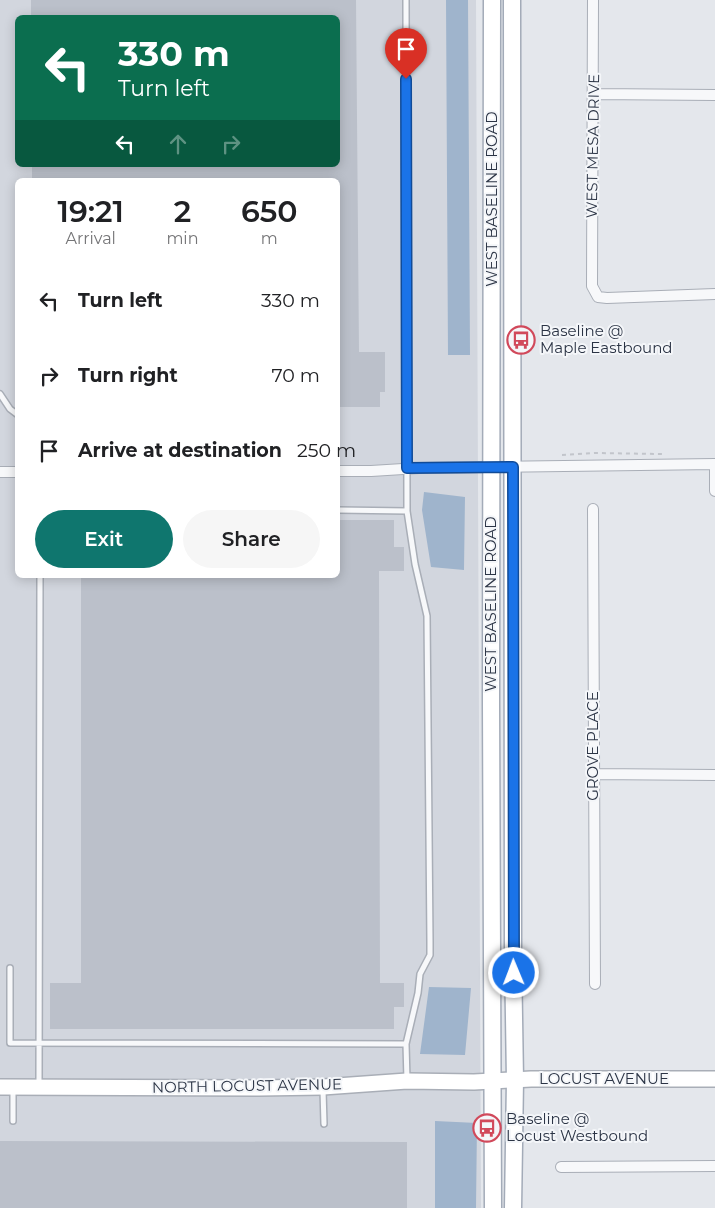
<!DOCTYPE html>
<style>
body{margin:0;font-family:Montserrat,sans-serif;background:#f6f6f6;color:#202124;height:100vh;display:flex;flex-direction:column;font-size:19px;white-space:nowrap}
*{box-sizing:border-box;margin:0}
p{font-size:16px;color:#757577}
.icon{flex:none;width:28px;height:28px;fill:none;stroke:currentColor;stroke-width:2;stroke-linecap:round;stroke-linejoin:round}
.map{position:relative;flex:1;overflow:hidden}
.details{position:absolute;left:15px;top:178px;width:325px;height:400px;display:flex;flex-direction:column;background:#fff;border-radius:8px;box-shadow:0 2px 12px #0003}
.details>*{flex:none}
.hud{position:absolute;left:15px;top:15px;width:325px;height:152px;border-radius:8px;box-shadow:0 2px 12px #0003;background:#0b6e4f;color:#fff;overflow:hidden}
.pin{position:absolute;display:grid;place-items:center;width:42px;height:42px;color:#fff;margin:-51px -21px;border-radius:50% 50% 50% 0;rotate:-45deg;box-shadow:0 0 5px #0007}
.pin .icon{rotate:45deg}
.me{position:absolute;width:55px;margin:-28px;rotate:359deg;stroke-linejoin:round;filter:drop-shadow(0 0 4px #0008)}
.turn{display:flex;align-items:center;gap:18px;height:105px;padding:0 20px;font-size:22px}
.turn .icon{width:65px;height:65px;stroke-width:2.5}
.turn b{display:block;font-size:35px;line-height:42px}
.lanes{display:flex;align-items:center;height:48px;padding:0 20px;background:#0003;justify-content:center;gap:25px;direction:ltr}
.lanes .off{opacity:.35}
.eta{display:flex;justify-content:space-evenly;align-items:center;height:85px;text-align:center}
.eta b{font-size:30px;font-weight:600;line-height:35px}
.cta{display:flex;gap:10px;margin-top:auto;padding:10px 20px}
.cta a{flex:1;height:58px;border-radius:30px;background:#0f766e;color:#fff;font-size:20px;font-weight:600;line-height:58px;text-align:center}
.cta a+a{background:#f6f6f6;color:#202124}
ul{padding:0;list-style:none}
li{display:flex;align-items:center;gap:15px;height:75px;padding:0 20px}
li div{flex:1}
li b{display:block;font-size:19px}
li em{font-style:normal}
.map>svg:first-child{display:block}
.built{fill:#d2d6de;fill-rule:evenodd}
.water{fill:#9fb4cc}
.building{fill:#bbc0ca}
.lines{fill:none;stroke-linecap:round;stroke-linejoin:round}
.lane-casing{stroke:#a9aeb7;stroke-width:8}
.street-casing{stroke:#a9aeb7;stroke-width:12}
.secondary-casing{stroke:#a9aeb7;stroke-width:18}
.primary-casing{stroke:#a3abb8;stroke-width:19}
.path{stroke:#c2c5cb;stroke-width:2;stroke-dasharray:4 4;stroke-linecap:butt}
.lane{stroke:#f7f8fa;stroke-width:5}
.street{stroke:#f7f8fa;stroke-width:10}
.secondary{stroke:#fff;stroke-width:15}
.primary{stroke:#fff;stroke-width:16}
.route-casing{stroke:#114b97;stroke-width:12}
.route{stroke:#1a73e8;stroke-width:9}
.labels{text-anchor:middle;stroke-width:4;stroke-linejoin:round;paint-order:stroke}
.street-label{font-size:15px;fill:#2b3445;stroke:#f4f6f9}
.poi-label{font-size:15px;fill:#2b3445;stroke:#f4f6f9;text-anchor:start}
</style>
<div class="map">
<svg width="715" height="1208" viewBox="0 0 715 1208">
<rect width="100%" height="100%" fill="#e4e7ec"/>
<!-- built -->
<path class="built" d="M 0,0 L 476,0 L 481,1208 L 0,1208 ZM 18,18 L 338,18 L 338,165 L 18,165 ZM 18,180 L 338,180 L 338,575 L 18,575 Z"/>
<!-- water -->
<path class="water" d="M 446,0 L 468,0 L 470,355 L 448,355 Z
M 424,492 L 465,497 L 464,570 L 431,567 L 422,510 Z
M 429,987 L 471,988 L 465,1055 L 420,1054 Z
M 435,1121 L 477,1123 L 476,1208 L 435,1208 Z"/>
<!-- building -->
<path class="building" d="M 31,0 L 356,0 L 359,352 L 385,352 L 385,392 L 380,392 L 380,407 L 338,407 L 338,180 L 32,180 L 32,165 L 338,165 L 338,18 L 31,18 Z
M 338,520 L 394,520 L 394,547 L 404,547 L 404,571 L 379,571 L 380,983 L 404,983 L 404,1007 L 394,1007 L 394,1029 L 50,1029 L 50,983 L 81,983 L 81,575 L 338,575 Z
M 0,1141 L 407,1142 L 407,1208 L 0,1208 Z"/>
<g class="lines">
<!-- lane casing -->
<g class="lane-casing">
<path id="lane" d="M 0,394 L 10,409 L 18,415
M 338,510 L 407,511
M 10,968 L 10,1043 L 406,1044 L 407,1080
M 406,1044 L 418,993 L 420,974 L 430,955 L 430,942 L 427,616 L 415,564 L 407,511 L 406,0
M 39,1086 L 40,575
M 13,1090 L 13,1121
M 323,1090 L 324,1124"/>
</g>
<!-- street casing -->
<g class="street-casing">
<path id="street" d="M 593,0 L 592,286 L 598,297 L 607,298 L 715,294
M 594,94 L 715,95
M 715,464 L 715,491
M 338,471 L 371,471 L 419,468 L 715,464
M 0,472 L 18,472
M 593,509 L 595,984
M 593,774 L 715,775
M 561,1167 L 715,1166"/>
</g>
<!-- secondary casing -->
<g class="secondary-casing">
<path id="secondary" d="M 0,1087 L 259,1088 L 323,1087 L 407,1081 L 474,1082 L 531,1079 L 715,1079"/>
</g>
<!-- primary casing -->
<g class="primary-casing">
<path id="primary" d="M 492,0 L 491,704 L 493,1208
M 512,0 L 513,955 L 515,1080 L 513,1208"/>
</g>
<!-- path -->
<path class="path" d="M 562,455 L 594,453 L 662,454"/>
<!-- lane -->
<use href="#lane" class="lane"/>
<!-- street -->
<use href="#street" class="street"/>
<!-- secondary -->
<use href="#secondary" class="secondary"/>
<!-- primary -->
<use href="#primary" class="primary"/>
</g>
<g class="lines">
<!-- route casing -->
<g class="route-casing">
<path id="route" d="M 406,79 L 407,468 L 513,467 L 514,973"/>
</g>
<!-- route -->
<use href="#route" class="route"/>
</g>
<!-- icons -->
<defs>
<g id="bus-ring" transform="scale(1.4375)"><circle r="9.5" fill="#f4f6f9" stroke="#d1495b" stroke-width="1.5"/><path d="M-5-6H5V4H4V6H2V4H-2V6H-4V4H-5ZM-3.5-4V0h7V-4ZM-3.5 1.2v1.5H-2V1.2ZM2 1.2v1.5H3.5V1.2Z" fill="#d1495b"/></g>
</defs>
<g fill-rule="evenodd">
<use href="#bus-ring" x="521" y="340"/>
<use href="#bus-ring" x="487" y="1128"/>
</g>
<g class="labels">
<!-- street labels -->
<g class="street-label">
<text transform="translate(593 146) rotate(-89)" y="5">WEST MESA DRIVE</text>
<text transform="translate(492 199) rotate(-90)" y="5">WEST BASELINE ROAD</text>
<text transform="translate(491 604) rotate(-90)" y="5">WEST BASELINE ROAD</text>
<text transform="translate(593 746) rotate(-90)" y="5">GROVE PLACE</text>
<text x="604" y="1084">LOCUST AVENUE</text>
<text transform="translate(247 1086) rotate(-1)" y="5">NORTH LOCUST AVENUE</text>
</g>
<!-- poi labels -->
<g class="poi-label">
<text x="540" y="336">Baseline @<tspan x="540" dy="17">Maple Eastbound</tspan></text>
<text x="506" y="1124">Baseline @<tspan x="506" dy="17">Locust Westbound</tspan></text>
</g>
</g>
</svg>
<div class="pin" style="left:406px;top:79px;background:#d93025"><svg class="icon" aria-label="arrive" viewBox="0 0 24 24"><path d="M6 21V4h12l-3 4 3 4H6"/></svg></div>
<svg class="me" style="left:514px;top:973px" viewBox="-20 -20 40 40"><circle r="17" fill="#1a73e8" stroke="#fff" stroke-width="3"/><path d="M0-11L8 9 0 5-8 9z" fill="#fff"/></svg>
<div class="hud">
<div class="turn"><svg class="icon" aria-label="left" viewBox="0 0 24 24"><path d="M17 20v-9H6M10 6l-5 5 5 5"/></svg><div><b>330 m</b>Turn left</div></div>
<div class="lanes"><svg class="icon" aria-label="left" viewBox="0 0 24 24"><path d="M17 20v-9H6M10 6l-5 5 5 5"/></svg><svg class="icon off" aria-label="ahead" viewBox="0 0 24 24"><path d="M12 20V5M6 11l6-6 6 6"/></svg><svg class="icon off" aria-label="right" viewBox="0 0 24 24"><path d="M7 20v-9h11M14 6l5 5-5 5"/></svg></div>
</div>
<section class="details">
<div class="eta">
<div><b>19:21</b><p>Arrival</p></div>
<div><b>2</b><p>min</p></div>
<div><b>650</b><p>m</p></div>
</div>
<ul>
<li><svg class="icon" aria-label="left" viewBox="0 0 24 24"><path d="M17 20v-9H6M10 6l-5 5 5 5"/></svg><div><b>Turn left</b></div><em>330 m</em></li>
<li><svg class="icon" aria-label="right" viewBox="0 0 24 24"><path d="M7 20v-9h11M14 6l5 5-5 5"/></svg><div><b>Turn right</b></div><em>70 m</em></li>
<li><svg class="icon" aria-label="arrive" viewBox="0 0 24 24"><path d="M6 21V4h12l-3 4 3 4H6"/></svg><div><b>Arrive at destination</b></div><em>250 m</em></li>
</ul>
<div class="cta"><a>Exit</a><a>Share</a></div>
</section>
</div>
